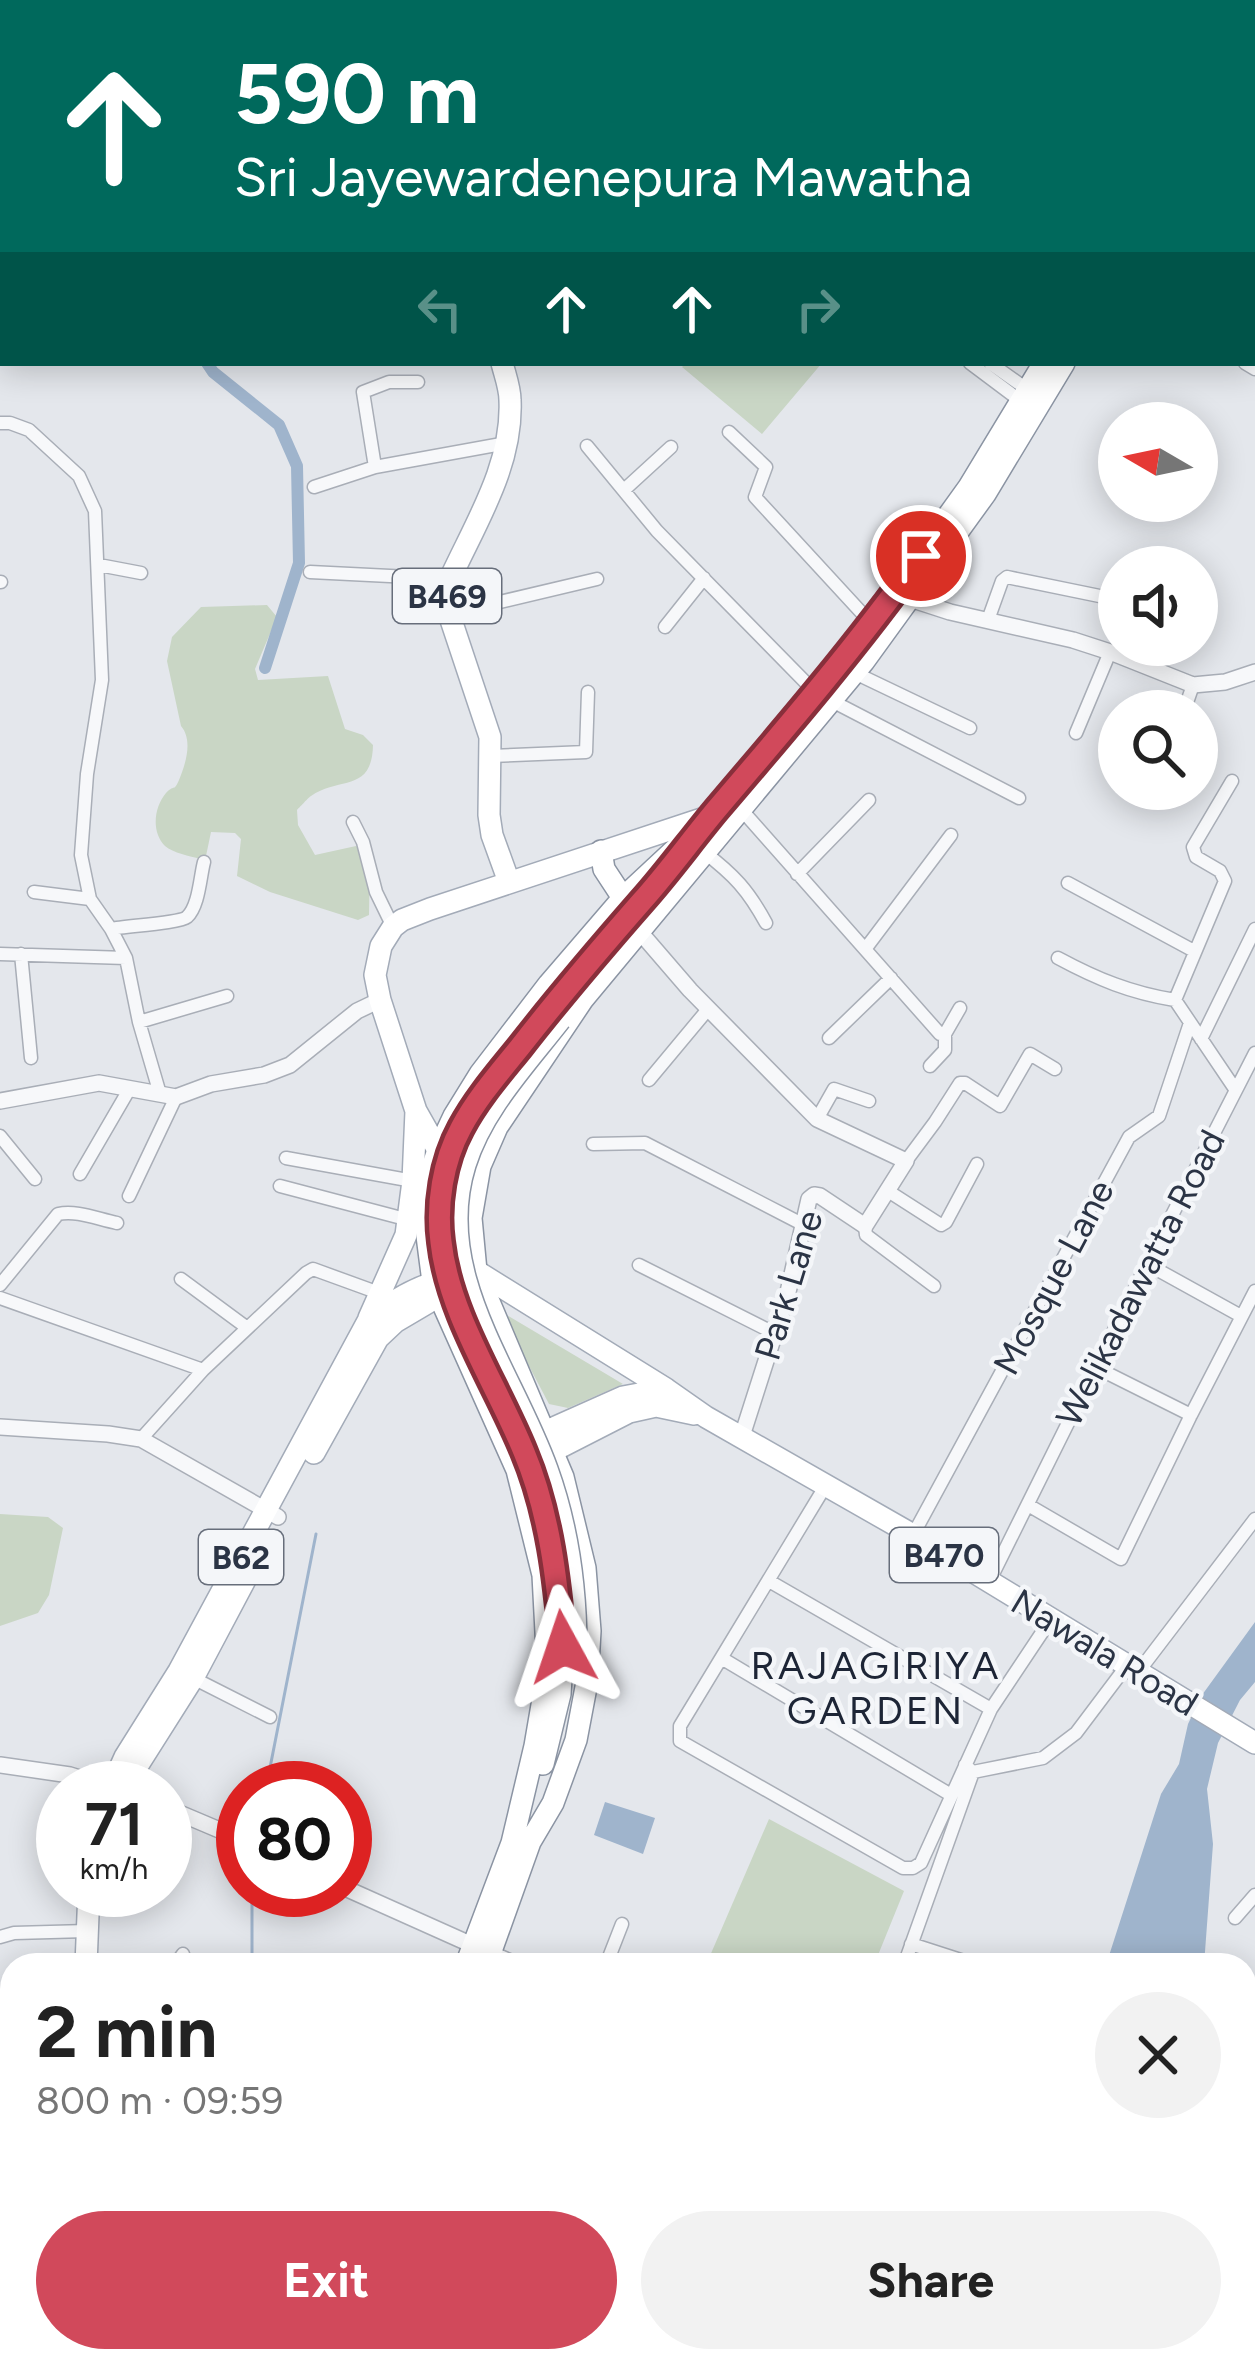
<!DOCTYPE html>
<meta charset="utf-8">
<style>
body{margin:0;font-family:Figtree,sans-serif;background:#f2f2f2;color:#222;height:100vh;display:flex;flex-direction:column;font-size:45px;white-space:nowrap}
*{box-sizing:border-box;margin:0}
p{font-size:39px;color:#767676}
.icon{flex:none;width:66px;height:66px;fill:none;stroke:currentColor;stroke-width:2;stroke-linecap:round;stroke-linejoin:round}
.map{position:relative;flex:1;overflow:hidden}
.sheet{position:absolute;left:0px;top:1953px;width:1257px;height:420px;display:flex;flex-direction:column;background:#fff;border-radius:36px 36px 0 0;box-shadow:0 6px 30px #0003}
.sheet>*{flex:none}
.hud{position:absolute;left:0px;top:0px;width:1257px;height:366px;box-shadow:0 6px 30px #0003;background:#00695c;color:#fff;overflow:hidden}
.needle{width:78px;rotate:279deg}
.controls{position:absolute;left:1098px;top:402px;display:grid;gap:24px}
.controls a{display:grid;place-items:center;width:120px;height:120px;border-radius:50%;background:#fff;box-shadow:0 6px 30px #0003;font-size:60px}
.speed{position:absolute;left:36px;top:1761px;display:flex;gap:24px;font-size:60px;font-weight:700;text-align:center}
.speed>*{display:grid;place-content:center;width:156px;height:156px;border-radius:50%;background:#fff;box-shadow:0 6px 30px #0003;line-height:1}
.speed small{font-size:30px;font-weight:400}
.speed .limit{border:18px solid #d22;background:#fff;color:#111}
.pin{position:absolute;display:grid;place-items:center;width:102px;height:102px;color:#fff;margin:-51px;border:6px solid #fff;border-radius:50%;box-shadow:0 3px 12px #0007}
.me{position:absolute;width:132px;margin:-66px;rotate:355deg;stroke-linejoin:round;filter:drop-shadow(0 0 9px #0008)}
.turn{display:flex;align-items:center;gap:42px;height:252px;padding:0 36px;font-size:54px}
.turn .icon{width:156px;height:156px;stroke-width:2.5}
.turn b{display:block;font-size:84px;line-height:102px}
.lanes{display:flex;align-items:center;height:114px;padding:0 36px;background:#0003;justify-content:center;gap:60px;direction:ltr}
.lanes .off{opacity:.35}
.round{display:grid;place-items:center;flex:none;width:126px;height:126px;border-radius:63px;background:#f2f2f2}
.summary{display:flex;align-items:center;justify-content:space-between;height:204px;padding:0 36px}
h1{font-size:72px;font-weight:700;line-height:90px}
.button{display:flex;gap:24px;margin-top:auto;padding:24px 36px}
.button a{flex:1;height:138px;border-radius:72px;background:#d1495b;color:#fff;font-size:48px;font-weight:700;line-height:138px;text-align:center}
.button a+a{background:#f2f2f2;color:#222}
.map>svg:first-child{display:block}
.green{fill:#c9d6c5}
.water{fill:#9fb4cc}
.lines{fill:none;stroke-linecap:round;stroke-linejoin:round}
.stream{stroke:#9fb4cc;stroke-width:3}
.canal{stroke:#9fb4cc;stroke-width:12}
.minor-casing{stroke:#a9aeb7;stroke-width:15}
.tertiary-casing{stroke:#a9aeb7;stroke-width:18}
.primary-casing{stroke:#a3abb8;stroke-width:24}
.trunk-casing{stroke:#8b94a3;stroke-width:24}
.minor{stroke:#f7f8fa;stroke-width:12}
.tertiary{stroke:#f7f8fa;stroke-width:15}
.primary{stroke:#fff;stroke-width:21}
.trunk{stroke:#fff;stroke-width:21}
.trunk-bridge-casing{stroke:#8b94a3;stroke-width:24;stroke-linecap:butt}
.trunk-bridge{stroke:#fff;stroke-width:21}
.route-casing{stroke:#882f3b;stroke-width:30}
.route{stroke:#d1495b;stroke-width:21}
.labels{text-anchor:middle;stroke-width:9;stroke-linejoin:round;paint-order:stroke}
.shield{fill:#f4f6f9;stroke:#676e7b;stroke-width:3}
.shield-label{font-size:33px;font-weight:bold;fill:#2b3445}
.street-label{font-size:36px;fill:#2b3445;stroke:#f4f6f9}
.neighbourhood-label{font-size:39px;letter-spacing:3px;fill:#1d2536;stroke:#f4f6f9}
</style>
<div class="map">
<svg width="1255" height="2373" viewBox="0 0 1255 2373">
<rect width="100%" height="100%" fill="#e4e7ec"/>
<!-- green -->
<path class="green" d="M 0,0 L 335,0 L 333,3 L 3,3 L 3,179 L 0,180 Z
M 686,363 L 822,363 L 762,434 L 682,367 Z
M 267,605 L 277,617 L 255,669 L 258,680 L 328,676 L 345,729 L 363,735 L 373,745 C 372,793 340,776 311,796 C 310,796 298,809 297,810 L 298,825 L 315,855 L 356,846 L 370,857 L 369,915 L 358,920 L 270,892 L 237,876 L 241,839 L 235,833 L 211,832 L 206,856 L 200,859 C 190,856 173,853 165,846 C 151,832 154,807 166,793 C 176,783 173,793 179,780 C 186,763 193,740 181,726 L 167,661 L 172,637 L 201,607 Z
M 500,1311 L 623,1384 L 568,1408 L 549,1404 Z
M 0,1514 L 48,1517 L 63,1528 L 49,1595 L 38,1613 L 0,1626 Z
M 769,1819 L 904,1891 L 874,1965 L 706,1965 Z
M 1245,2124 L 1255,2187 L 1255,2373 L 1052,2373 L 1051,2361 L 1245,2361 Z"/>
<!-- water -->
<path class="water" d="M 1255,1622 L 1255,1682 L 1240,1700 L 1218,1743 L 1207,1789 L 1213,1844 L 1204,1965 L 1106,1965 L 1161,1794 L 1179,1764 L 1188,1724 L 1202,1695 Z
M 605,1802 L 655,1818 L 643,1854 L 594,1835 Z
M 1255,1984 L 1255,2187 L 1245,2124 L 1245,1988 Z"/>
<g class="lines">
<!-- stream -->
<path class="stream" d="M 266,1788 L 316,1534
M 252,1965 L 252,1890
M 205,2373 L 231,2361"/>
<!-- canal -->
<path class="canal" d="M 207,363 L 213,372 L 279,425 L 297,466 L 299,563 L 265,668
M 1177,2373 L 1179,2361"/>
<!-- minor casing -->
<g class="minor-casing">
<path id="minor" d="M 983,3 L 994,0
M 1254,41 L 1255,42
M 970,363 L 1022,402
M 990,363 L 1028,390
M 1245,363 L 1255,369
M 0,423 L 10,423 L 29,430 L 79,476 L 95,511 L 102,680 L 87,774 L 81,855 L 90,899 L 111,929 L 126,958 L 139,1022 L 160,1094
M 729,432 L 766,467 L 755,497 L 871,623
M 587,446 L 657,531 L 816,693
M 375,467 L 363,392 L 389,382 L 418,382
M 314,487 L 375,467 L 507,443
M 624,490 L 671,447
M 99,565 L 141,573
M 310,572 L 450,579
M 0,582 L 1,582
M 449,614 L 597,579
M 988,620 L 1002,581 L 1007,577 L 1119,600
M 665,627 L 704,578
M 855,673 L 970,728
M 832,701 L 1019,798
M 1184,711 L 1193,685
M 1076,733 L 1110,652
M 491,756 L 586,752 L 588,692
M 1232,781 L 1193,847 L 1196,857 L 1220,871 L 1225,881 L 1175,1000 L 1235,1089
M 740,808 L 940,1034 L 945,1034 L 960,1008
M 353,822 L 363,842 L 376,892 L 393,927
M 704,852 C 734,875 748,890 766,923
M 797,874 L 869,800
M 1068,883 L 1194,951
M 34,892 L 90,899
M 111,929 C 126,926 180,923 187,917 C 199,906 200,877 204,862
M 866,948 L 951,835
M 0,954 L 126,958
M 21,954 L 31,1058
M 1058,958 C 1097,979 1131,993 1175,1000
M 139,1022 L 227,996
M 829,1038 L 891,978
M 1201,1039 L 1255,929
M 930,1066 L 945,1050 L 945,1034
M 649,1080 L 709,1008
M 817,1119 L 834,1089 L 869,1101
M 0,1136 L 35,1179
M 593,1144 L 645,1143 L 804,1225
M 286,1158 L 413,1181
M 906,1161 L 935,1122 L 960,1083 L 965,1083 L 1000,1106 L 1030,1054 L 1055,1069
M 80,1174 L 130,1088
M 280,1186 L 409,1220
M 888,1191 L 941,1225 L 946,1222 L 977,1164
M 129,1196 L 176,1097
M 865,1226 L 866,1235 L 934,1286
M 1147,1264 L 1241,1316
M 639,1265 L 774,1333
M 181,1279 L 246,1327
M 0,1285 L 58,1214 C 77,1210 97,1219 117,1223
M 0,1298 L 203,1370
M 1095,1367 L 1191,1415
M 141,1439 L 203,1370 L 306,1273 L 313,1269 L 379,1293
M 826,1485 L 680,1726 L 680,1741 L 903,1868 L 913,1868 L 921,1863 L 991,1709 L 1051,1619
M 1028,1505 L 1121,1559 L 1191,1415 L 1255,1291
M 913,1535 L 1129,1137 L 1159,1116 L 1190,1023
M 769,1581 L 991,1709
M 989,1582 L 1147,1264 L 1255,1053
M 723,1659 L 951,1795
M 1139,1671 L 1255,1519
M 191,1677 L 270,1717
M 973,1772 L 1043,1758 L 1076,1733 L 1128,1664
M 1235,1918 L 1255,1895
M 0,1937 L 14,1933 L 87,1931
M 911,1944 L 976,1965
M 491,1952 L 521,1965
M 175,1965 L 183,1954
M 606,1965 L 622,1924
M 904,1965 L 973,1772 L 965,1765
M 0,2063 L 12,2067
M 121,2361 L 134,2373
M 760,2361 L 760,2373
M 148,2373 L 165,2361
M 810,2373 L 812,2361
M 854,2373 L 856,2361
M 898,2373 L 900,2361"/>
</g>
<!-- tertiary casing -->
<g class="tertiary-casing">
<path id="tertiary" d="M 910,599 L 950,612 L 1073,640 L 1110,652 L 1193,685 L 1225,682 L 1255,672
M 640,932 L 690,990 L 817,1119 L 906,1161 L 865,1226 L 820,1196 L 814,1195 L 809,1199 L 788,1292 L 742,1436
M 0,1101 L 99,1083 L 176,1097 L 211,1084 L 264,1075 L 290,1065 L 357,1011 L 380,1000
M 0,1427 L 108,1434 L 141,1439 L 278,1517
M 0,1765 L 70,1775 L 112,1788
M 165,1807 L 243,1840
M 345,1888 L 479,1948"/>
</g>
<!-- primary casing -->
<g class="primary-casing">
<path id="primary" d="M 501,0 L 502,3
M 502,363 C 505,375 510,388 510,400 C 513,465 476,522 450,579 L 447,596 L 449,614 L 490,737 L 489,815 L 492,835 L 509,882
M 438,1150 L 416,1111 L 380,1000 L 375,975 L 381,946 L 393,927 L 402,920 L 430,909 L 711,816
M 476,1271 L 666,1389 L 706,1417 L 913,1535 L 1255,1743
M 369,1318 L 406,1235 L 413,1181 L 416,1111
M 531,1438 L 623,1397 L 666,1389
M 314,1453 L 378,1338 L 395,1322 L 451,1289
M 539,1458 L 629,1412 L 656,1406 L 694,1414
M 124,1787 L 193,1678 L 247,1576
M 111,1788 L 125,1757 L 179,1671 L 368,1321 C 390,1302 418,1286 446,1279
M 86,1965 L 89,1890
M 0,2195 L 12,2165
M 2,2373 L 6,2226 L 12,2201"/>
</g>
<!-- trunk casing -->
<g class="trunk-casing">
<path id="trunk" d="M 1194,3 L 1196,0
M 1213,3 L 1214,0
M 601,851 L 604,869 L 623,898
M 548,1012 L 668,871
M 543,1764 L 560,1694 L 563,1647
M 466,1965 L 512,1843 L 535,1746 L 548,1670 L 543,1575 L 517,1470 L 433,1282 L 426,1228 L 432,1168 L 438,1150 L 454,1116 L 480,1074 L 549,984 L 623,898 L 711,816 L 816,693 L 871,623 L 969,487 L 1044,363
M 486,1965 L 530,1842 L 553,1803 L 576,1740 L 587,1682 L 590,1631 L 585,1568 L 563,1477 L 476,1271 L 471,1218 L 480,1166 L 497,1127 L 583,999 L 864,661 L 985,494 L 1064,363
M 321,2373 L 325,2361
M 340,2373 L 344,2361"/>
</g>
<!-- minor -->
<use href="#minor" class="minor"/>
<!-- tertiary -->
<use href="#tertiary" class="tertiary"/>
<!-- primary -->
<use href="#primary" class="primary"/>
<!-- trunk -->
<use href="#trunk" class="trunk"/>
<!-- trunk-bridge casing -->
<g class="trunk-bridge-casing">
<path id="trunk-bridge" d="M 548,1012 C 474,1105 419,1157 449,1285 C 472,1342 503,1397 526,1455 C 549,1517 557,1582 563,1647
M 560,1020 C 525,1065 482,1110 465,1165 C 431,1274 512,1371 547,1469 C 568,1527 576,1587 576,1649"/>
</g>
<!-- trunk-bridge -->
<use href="#trunk-bridge" class="trunk-bridge"/>
</g>
<g class="lines">
<!-- route casing -->
<g class="route-casing">
<path id="route" d="M 563,1647 C 557,1581 550,1514 524,1452 C 497,1385 449,1315 441,1242 C 436,1205 443,1161 461,1128 C 477,1098 499,1073 520,1047 C 559,997 600,949 642,901 C 668,872 691,840 716,810 C 787,727 858,644 921,556"/>
</g>
<!-- route -->
<use href="#route" class="route"/>
</g>
<g class="labels">
<!-- shield labels -->
<g class="shield">
<rect x="393" y="569" width="108" height="54" rx="9"/>
<rect x="890" y="1528" width="108" height="54" rx="9"/>
<rect x="199" y="1530" width="84" height="54" rx="9"/>
</g>
<g class="shield-label">
<text x="447" y="608">B469</text>
<text x="944" y="1567">B470</text>
<text x="241" y="1569">B62</text>
</g>
<!-- street labels -->
<g class="street-label">
<text transform="translate(1053 1277) rotate(-62)" y="13">Mosque Lane</text>
<text transform="translate(1140 1278) rotate(-63)" y="13">Welikadawatta Road</text>
<text transform="translate(788 1285) rotate(-73)" y="13">Park Lane</text>
<text transform="translate(1105 1652) rotate(31)" y="13">Nawala Road</text>
</g>
<!-- neighbourhood labels -->
<g class="neighbourhood-label">
<text x="876" y="1679">RAJAGIRIYA<tspan x="876" dy="45">GARDEN</tspan></text>
</g>
</g>
</svg>
<div class="controls">
<a><svg class="needle" viewBox="-14 -14 28 28"><path d="M0-13l5 13h-10z" fill="#e53935"/><path d="M0 13l5-13h-10z" fill="#767676"/></svg></a>
<a><svg class="icon" aria-label="sound" viewBox="0 0 24 24"><path d="M4 9h4l5-4v14l-5-4H4zM17 9q2 3 0 6"/></svg></a>
<a><svg class="icon" aria-label="search" viewBox="0 0 24 24"><circle cx="10" cy="10" r="6"/><path d="M15 15l6 6"/></svg></a>
</div>
<div class="speed"><div>71<small>km/h</small></div><div class="limit">80</div></div>
<div class="pin" style="left:921px;top:556px;background:#d93025"><svg class="icon" aria-label="arrive" viewBox="0 0 24 24"><path d="M6 21V4h12l-3 4 3 4H6"/></svg></div>
<svg class="me" style="left:563px;top:1647px" viewBox="-20 -20 40 40"><path d="M0-17L14 15 0 8-14 15z" fill="#d1495b" stroke="#fff" stroke-width="4"/></svg>
<div class="hud">
<div class="turn"><svg class="icon" aria-label="ahead" viewBox="0 0 24 24"><path d="M12 20V5M6 11l6-6 6 6"/></svg><div><b>590 m</b>Sri Jayewardenepura Mawatha</div></div>
<div class="lanes"><svg class="icon off" aria-label="left" viewBox="0 0 24 24"><path d="M17 20v-9H6M10 6l-5 5 5 5"/></svg><svg class="icon" aria-label="ahead" viewBox="0 0 24 24"><path d="M12 20V5M6 11l6-6 6 6"/></svg><svg class="icon" aria-label="ahead" viewBox="0 0 24 24"><path d="M12 20V5M6 11l6-6 6 6"/></svg><svg class="icon off" aria-label="right" viewBox="0 0 24 24"><path d="M7 20v-9h11M14 6l5 5-5 5"/></svg></div>
</div>
<section class="sheet">
<div class="summary"><div><h1>2 min</h1><p>800 m · 09:59</p></div><a class="round"><svg class="icon" aria-label="close" viewBox="0 0 24 24"><path d="M6 6l12 12M18 6L6 18"/></svg></a></div>
<div class="button"><a>Exit</a><a>Share</a></div>
</section>
</div>
